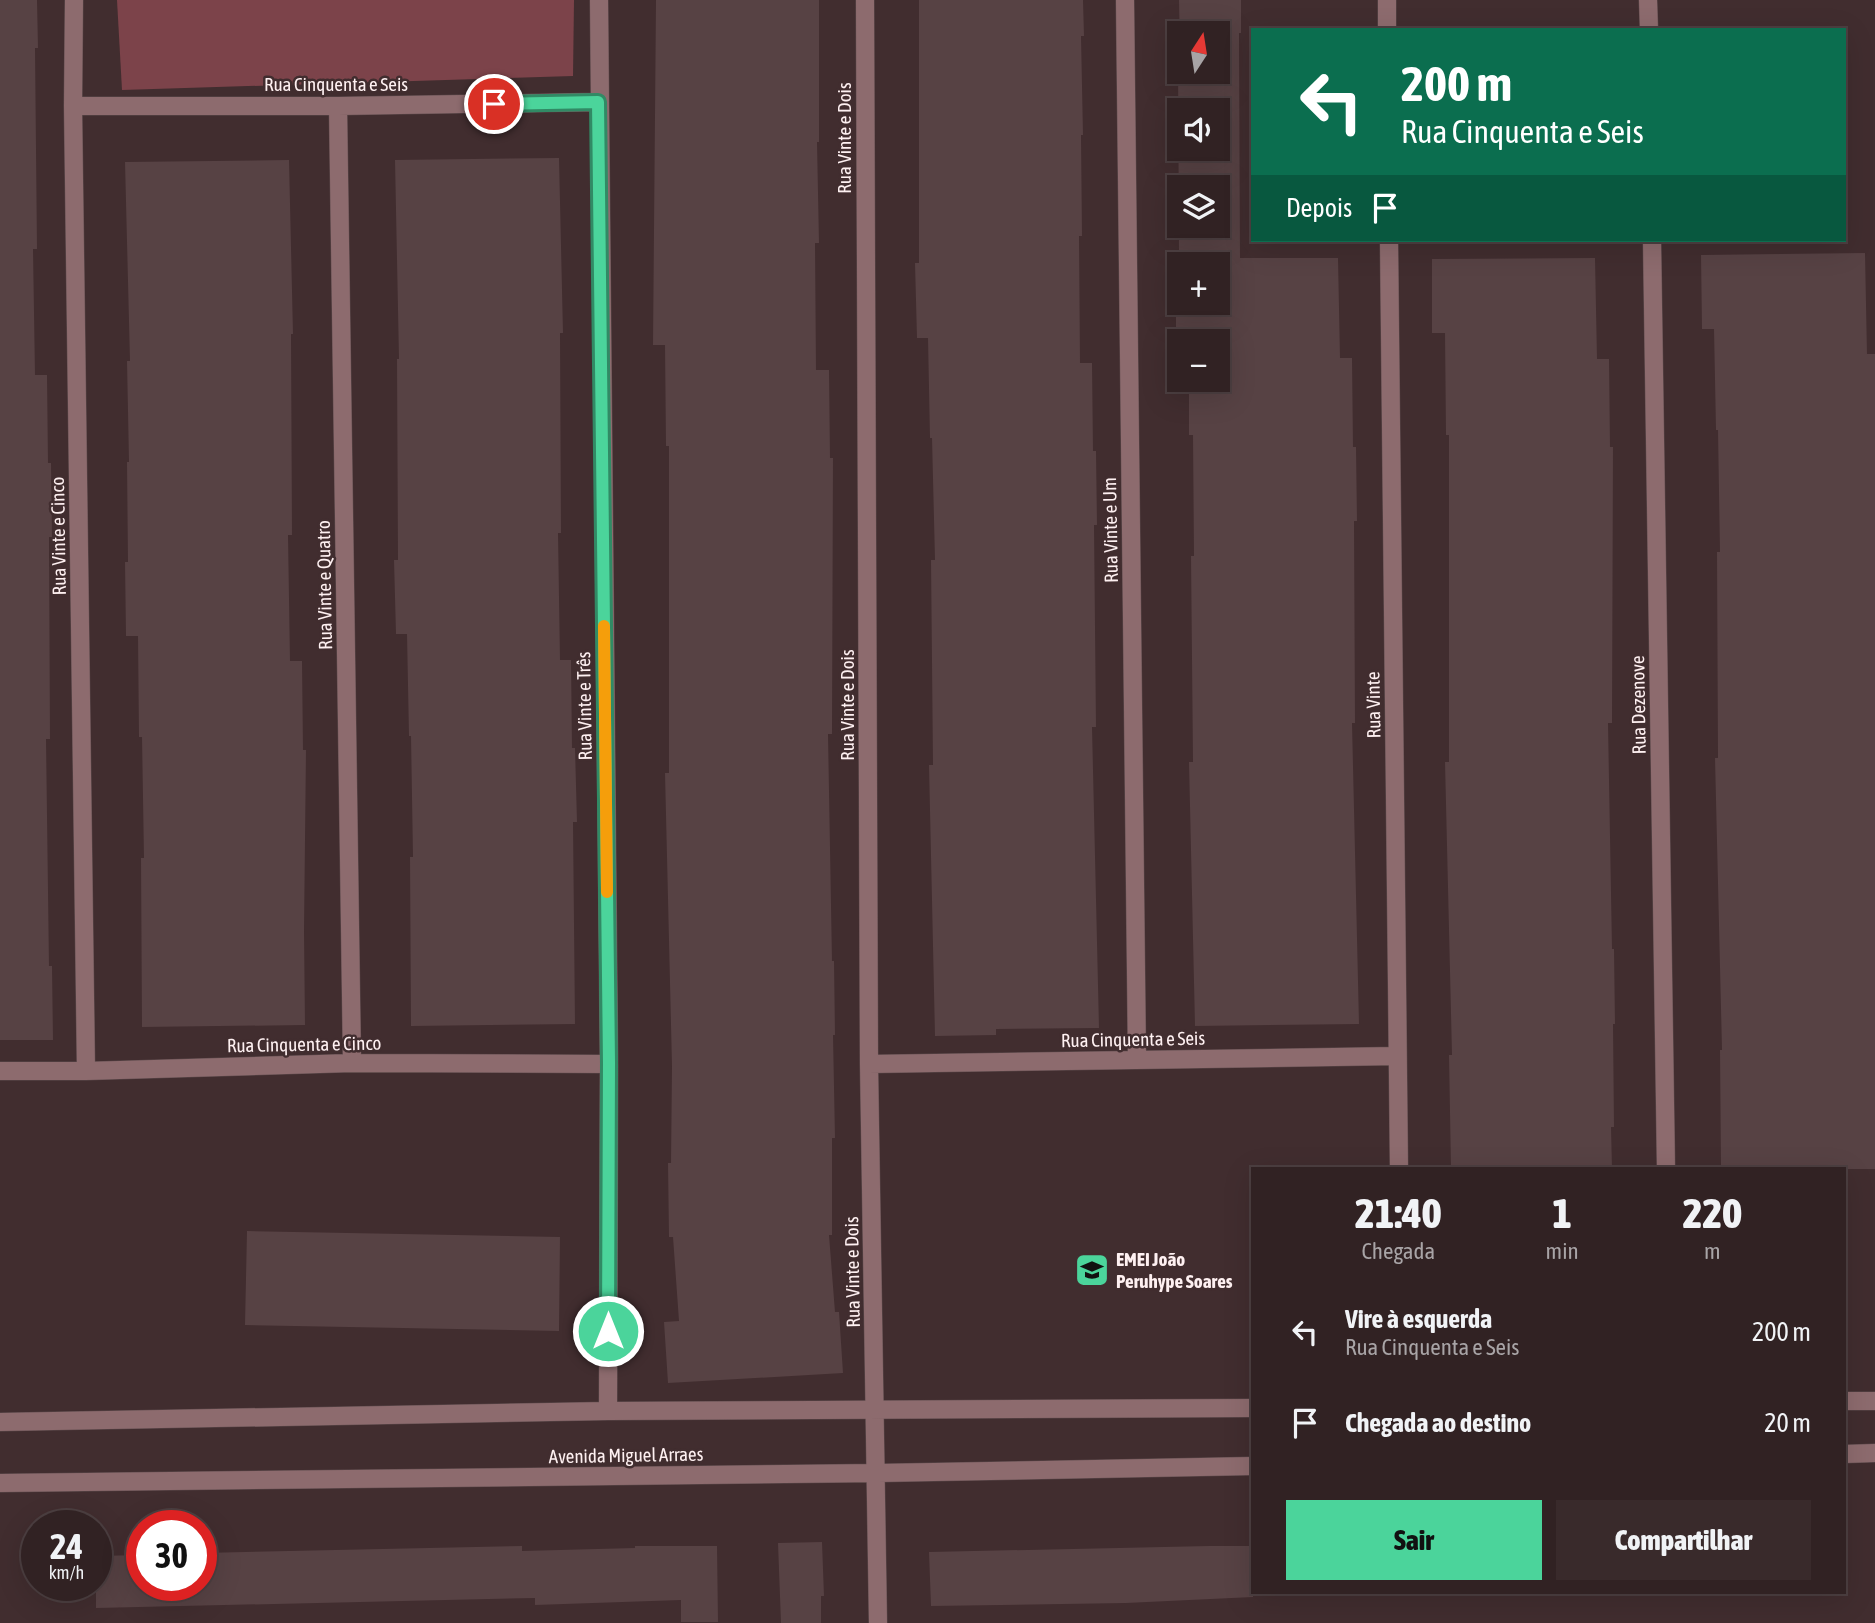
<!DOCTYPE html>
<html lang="pt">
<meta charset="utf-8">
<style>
body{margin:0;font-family:"Asap Condensed",sans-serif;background:#392a2b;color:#f1f3f6;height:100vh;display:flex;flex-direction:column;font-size:26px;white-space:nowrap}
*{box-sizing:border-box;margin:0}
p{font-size:23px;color:#a8a4a6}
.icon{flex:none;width:38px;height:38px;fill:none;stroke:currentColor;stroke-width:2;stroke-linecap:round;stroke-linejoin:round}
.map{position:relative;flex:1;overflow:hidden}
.drawer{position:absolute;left:1251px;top:1167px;width:595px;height:427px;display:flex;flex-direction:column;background:#312223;border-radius:0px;box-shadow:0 7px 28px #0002,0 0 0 2px #4c3f41}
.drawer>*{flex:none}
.top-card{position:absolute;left:1251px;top:28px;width:595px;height:214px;border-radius:0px;box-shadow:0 7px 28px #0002,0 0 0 2px #4c3f41;background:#0b6e4f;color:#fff;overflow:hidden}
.needle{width:46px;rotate:12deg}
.fabs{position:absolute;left:1167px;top:21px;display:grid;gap:14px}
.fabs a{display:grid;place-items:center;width:63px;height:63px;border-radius:0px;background:#312223;box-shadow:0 7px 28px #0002,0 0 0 2px #4c3f41;font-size:35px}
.speed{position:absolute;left:21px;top:1510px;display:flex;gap:14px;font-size:35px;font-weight:700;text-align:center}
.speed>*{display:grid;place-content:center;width:91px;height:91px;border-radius:50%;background:#312223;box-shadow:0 7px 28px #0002,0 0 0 2px #4c3f41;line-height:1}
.speed small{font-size:18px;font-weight:400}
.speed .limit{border:10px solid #d22;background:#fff;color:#111}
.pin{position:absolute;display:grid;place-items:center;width:60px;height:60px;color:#fff;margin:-30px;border:4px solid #fff;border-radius:50%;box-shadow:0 2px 7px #0007}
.me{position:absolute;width:77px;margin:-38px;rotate:0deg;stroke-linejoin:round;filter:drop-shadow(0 0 5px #0008)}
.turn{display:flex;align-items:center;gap:24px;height:147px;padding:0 35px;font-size:32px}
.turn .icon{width:91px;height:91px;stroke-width:2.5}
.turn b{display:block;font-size:49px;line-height:60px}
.then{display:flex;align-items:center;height:66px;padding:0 35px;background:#0003;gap:14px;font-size:26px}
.eta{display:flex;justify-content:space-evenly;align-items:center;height:119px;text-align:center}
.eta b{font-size:42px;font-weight:800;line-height:49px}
.cta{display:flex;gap:14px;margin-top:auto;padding:14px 35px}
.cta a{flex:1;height:80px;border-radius:0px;background:#4bd49b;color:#111;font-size:28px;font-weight:800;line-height:80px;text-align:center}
.cta a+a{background:#392a2b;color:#f1f3f6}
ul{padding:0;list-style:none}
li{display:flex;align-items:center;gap:21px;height:91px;padding:0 35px}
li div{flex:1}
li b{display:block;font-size:26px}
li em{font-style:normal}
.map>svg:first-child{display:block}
.green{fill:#7c434a}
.building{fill:#574244;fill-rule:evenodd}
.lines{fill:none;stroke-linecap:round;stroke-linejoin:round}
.minor-casing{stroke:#5f4c4e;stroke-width:19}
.minor{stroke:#8d6b6e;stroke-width:18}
.route-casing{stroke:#318a65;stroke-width:18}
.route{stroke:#4bd49b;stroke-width:12}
.slow{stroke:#f59e0b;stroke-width:12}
.labels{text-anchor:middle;stroke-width:5;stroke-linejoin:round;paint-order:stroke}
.street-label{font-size:19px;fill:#fef0f1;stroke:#412d2f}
.poi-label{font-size:19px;font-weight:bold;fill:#fef0f1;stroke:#412d2f;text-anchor:start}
</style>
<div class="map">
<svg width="1875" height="1623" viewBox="0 0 1875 1623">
<rect width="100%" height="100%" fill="#412d2f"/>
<!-- green -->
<path class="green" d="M 117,0 L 574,0 L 573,76 L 122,90 Z"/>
<!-- building -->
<path class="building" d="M 0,0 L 37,0 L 38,48 L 35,48 L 37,249 L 33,249 L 35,375 L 47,375 L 48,463 L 51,463 L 52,537 L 49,537 L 50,739 L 46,739 L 49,966 L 52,966 L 53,1040 L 0,1040 Z
M 656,0 L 819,0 L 819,142 L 817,142 L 819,243 L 815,243 L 816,370 L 829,370 L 830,458 L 833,458 L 832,734 L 828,734 L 832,961 L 834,961 L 835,1035 L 833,1035 L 835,1138 L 832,1138 L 832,1235 L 829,1235 L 835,1312 L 839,1312 L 843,1373 L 668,1383 L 664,1322 L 679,1321 L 673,1237 L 669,1237 L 668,1163 L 671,1163 L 672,1066 L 665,773 L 669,773 L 669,446 L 666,446 L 665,345 L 653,345 Z
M 919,0 L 1083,0 L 1084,36 L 1081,36 L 1083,135 L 1081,135 L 1082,236 L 1079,236 L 1080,363 L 1092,363 L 1093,451 L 1096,451 L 1097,525 L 1094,525 L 1096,727 L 1092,727 L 1099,1028 L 996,1029 L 996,1035 L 935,1036 L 929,765 L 933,765 L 931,560 L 935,560 L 932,438 L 930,438 L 928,338 L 917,338 L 915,263 L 919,263 Z
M 1179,0 L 1241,0 L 1241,33 L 1239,33 L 1240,258 L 1338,258 L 1340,358 L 1352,358 L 1353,447 L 1356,447 L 1357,521 L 1354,521 L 1355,723 L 1352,723 L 1359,1024 L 1195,1026 L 1189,762 L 1193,762 L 1191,556 L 1194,556 L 1193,435 L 1189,435 L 1189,380 L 1218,380 L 1218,341 L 1189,341 L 1189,333 L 1176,334 L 1176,259 L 1179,259 L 1178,58 L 1180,72 L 1218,72 L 1218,33 L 1180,33 L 1180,53 ZM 1180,110 L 1218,110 L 1218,149 L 1180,149 ZM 1180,187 L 1218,187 L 1218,226 L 1180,226 ZM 1180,264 L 1218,264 L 1218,303 L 1180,303 Z
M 559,158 L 563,333 L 560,333 L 561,533 L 558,533 L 560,660 L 571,660 L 572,748 L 575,748 L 577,822 L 573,822 L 575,1024 L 411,1026 L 410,857 L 413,857 L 411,736 L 409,736 L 407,634 L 396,634 L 394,560 L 398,560 L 397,359 L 399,359 L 395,160 Z
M 289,160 L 293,334 L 291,334 L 292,535 L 288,535 L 290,661 L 302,661 L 303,750 L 306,750 L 304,931 L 305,1025 L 142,1027 L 141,858 L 144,858 L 142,737 L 139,737 L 138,636 L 126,636 L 125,562 L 128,562 L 127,462 L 129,462 L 127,361 L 130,361 L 125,162 Z
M 1865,253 L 1867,354 L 1875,354 L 1875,1169 L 1721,1169 L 1720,1050 L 1722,1050 L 1715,758 L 1718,758 L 1717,552 L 1720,552 L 1718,430 L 1716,430 L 1714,329 L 1702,329 L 1701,255 Z
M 1595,258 L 1597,359 L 1609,359 L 1610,447 L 1613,447 L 1612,723 L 1608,723 L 1612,949 L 1614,949 L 1615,1024 L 1613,1024 L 1614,1127 L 1611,1127 L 1612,1169 L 1451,1169 L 1449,1055 L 1452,1055 L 1445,762 L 1449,762 L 1449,435 L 1446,435 L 1445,333 L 1432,333 L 1432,259 Z
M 247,1231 L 560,1237 L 559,1331 L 245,1325 Z
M 822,1542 L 824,1596 L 821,1596 L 821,1623 L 781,1623 L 778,1543 Z
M 522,1546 L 522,1551 L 635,1548 L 635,1546 L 717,1546 L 718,1622 L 681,1622 L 681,1600 L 535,1605 L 535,1598 L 96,1608 L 96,1556 L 142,1555 L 142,1586 L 201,1586 L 201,1553 Z
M 1209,1546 L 1253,1546 L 1253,1597 L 1126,1603 L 931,1606 L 929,1552 Z"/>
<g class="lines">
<!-- minor casing -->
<g class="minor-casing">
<path id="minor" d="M 74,0 L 73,106 L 86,1071
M 599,0 L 609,1064 L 608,1411
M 865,0 L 869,1064 L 878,1623
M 1125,0 L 1137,1060
M 1387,0 L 1387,30
M 1648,0 L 1649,30
M 73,106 L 338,106 L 598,102
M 338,106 L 352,1063
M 1389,240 L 1399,1169
M 1652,240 L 1666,1169
M 869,1064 L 1397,1056
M 0,1071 L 86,1071 L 352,1063 L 609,1064
M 1844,1401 L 1875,1401
M 0,1422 L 608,1411 L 1253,1408
M 1844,1454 L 1875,1453
M 0,1483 L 878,1473 L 1253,1466"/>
</g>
<!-- minor -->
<use href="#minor" class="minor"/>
</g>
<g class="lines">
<!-- route casing -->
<g class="route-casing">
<path id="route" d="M 494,104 L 598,102 L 609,1063 L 608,1331"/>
</g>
<!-- route -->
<use href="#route" class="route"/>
<!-- slow -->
<path class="slow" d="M 604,626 L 607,892"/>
</g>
<!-- icons -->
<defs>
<g id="school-square" transform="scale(1.75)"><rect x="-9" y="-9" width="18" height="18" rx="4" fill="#4bd49b" stroke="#412d2f"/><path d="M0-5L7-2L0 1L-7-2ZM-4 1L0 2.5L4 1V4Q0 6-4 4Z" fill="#111"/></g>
</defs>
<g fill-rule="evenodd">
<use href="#school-square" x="1092" y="1270"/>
</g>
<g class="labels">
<!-- street labels -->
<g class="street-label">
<text x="336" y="91">Rua Cinquenta e Seis</text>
<text transform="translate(844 138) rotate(-90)" y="7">Rua Vinte e Dois</text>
<text transform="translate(1110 530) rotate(-91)" y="7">Rua Vinte e Um</text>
<text transform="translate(58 536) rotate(-91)" y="7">Rua Vinte e Cinco</text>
<text transform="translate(324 585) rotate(-91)" y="7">Rua Vinte e Quatro</text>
<text transform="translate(847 705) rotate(-90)" y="7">Rua Vinte e Dois</text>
<text transform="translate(1373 705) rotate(-91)" y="7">Rua Vinte</text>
<text transform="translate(1638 705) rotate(-91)" y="7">Rua Dezenove</text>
<text transform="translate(584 706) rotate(-91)" y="7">Rua Vinte e Três</text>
<text transform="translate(1133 1039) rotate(-1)" y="7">Rua Cinquenta e Seis</text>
<text transform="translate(304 1044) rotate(-1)" y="7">Rua Cinquenta e Cinco</text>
<text transform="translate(852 1272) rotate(-91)" y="7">Rua Vinte e Dois</text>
<text transform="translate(626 1455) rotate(-1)" y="7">Avenida Miguel Arraes</text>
</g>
<!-- poi labels -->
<g class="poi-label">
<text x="1116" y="1266">EMEI João<tspan x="1116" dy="22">Peruhype Soares</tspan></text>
</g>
</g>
</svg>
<div class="fabs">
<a><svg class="needle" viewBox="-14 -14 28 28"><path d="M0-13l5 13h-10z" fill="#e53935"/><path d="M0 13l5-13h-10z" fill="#a8a4a6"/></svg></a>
<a><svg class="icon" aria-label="sound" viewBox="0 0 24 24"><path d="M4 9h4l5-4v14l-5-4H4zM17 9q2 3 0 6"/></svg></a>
<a><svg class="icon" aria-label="layers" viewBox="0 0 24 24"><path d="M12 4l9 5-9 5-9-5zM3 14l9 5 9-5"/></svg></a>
<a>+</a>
<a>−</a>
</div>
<div class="speed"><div>24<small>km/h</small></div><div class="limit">30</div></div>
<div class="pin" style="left:494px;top:104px;background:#d93025"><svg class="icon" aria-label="arrive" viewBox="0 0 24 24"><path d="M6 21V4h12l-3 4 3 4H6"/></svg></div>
<svg class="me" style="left:608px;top:1331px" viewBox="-20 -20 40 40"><circle r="17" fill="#4bd49b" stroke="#fff" stroke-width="3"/><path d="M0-11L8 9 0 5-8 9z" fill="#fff"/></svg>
<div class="top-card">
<div class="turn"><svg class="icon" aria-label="left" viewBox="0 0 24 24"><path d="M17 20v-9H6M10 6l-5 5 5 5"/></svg><div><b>200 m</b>Rua Cinquenta e Seis</div></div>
<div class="then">Depois<svg class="icon" aria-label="arrive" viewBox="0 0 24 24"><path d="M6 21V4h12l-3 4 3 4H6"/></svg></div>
</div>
<section class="drawer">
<div class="eta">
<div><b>21:40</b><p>Chegada</p></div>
<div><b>1</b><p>min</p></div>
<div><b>220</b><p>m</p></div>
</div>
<ul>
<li><svg class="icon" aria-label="left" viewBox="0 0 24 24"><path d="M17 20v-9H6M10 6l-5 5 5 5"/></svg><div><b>Vire à esquerda</b><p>Rua Cinquenta e Seis</p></div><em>200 m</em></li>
<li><svg class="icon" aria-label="arrive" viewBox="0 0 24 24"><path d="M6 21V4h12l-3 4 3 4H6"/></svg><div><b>Chegada ao destino</b></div><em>20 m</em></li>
</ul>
<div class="cta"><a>Sair</a><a>Compartilhar</a></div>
</section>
</div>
